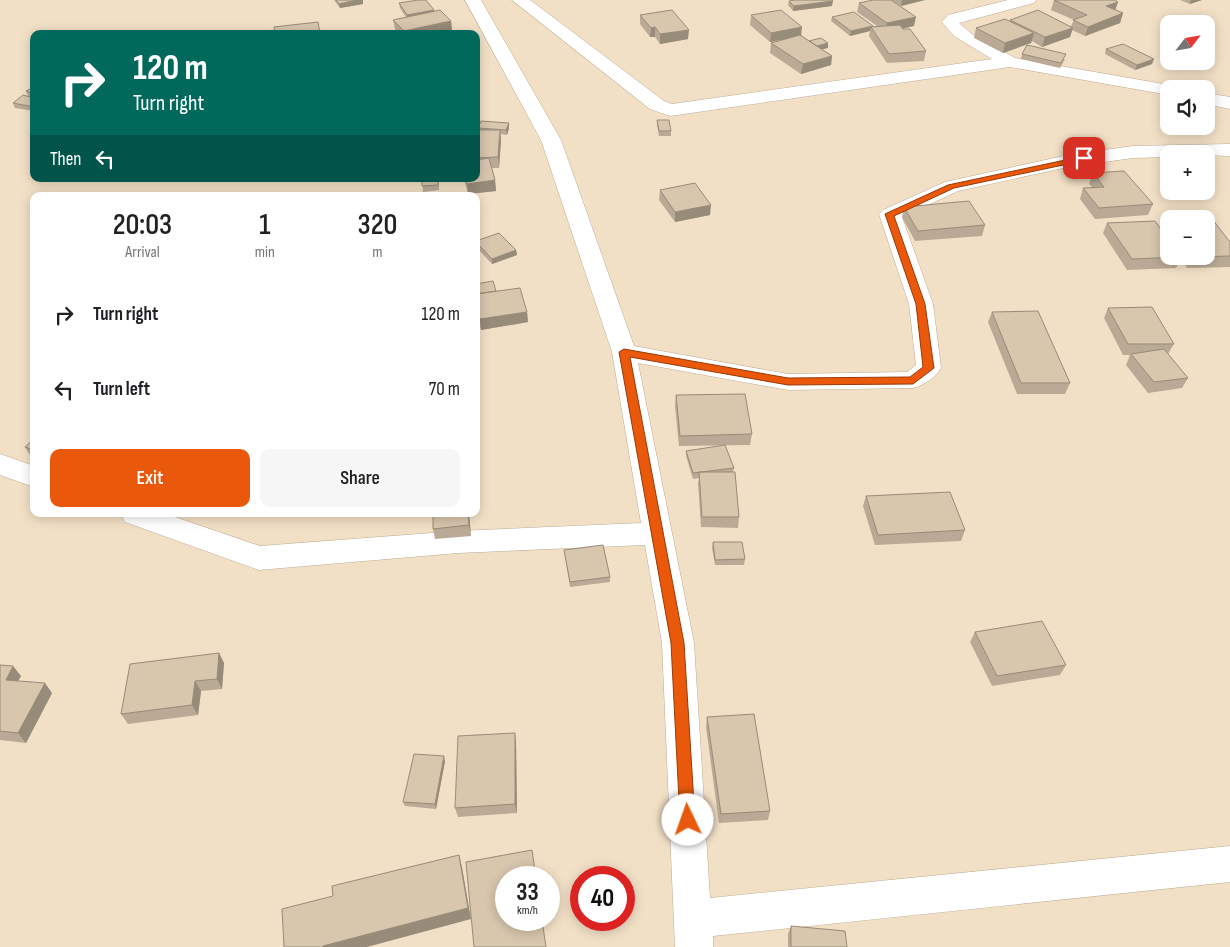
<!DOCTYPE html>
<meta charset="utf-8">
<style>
body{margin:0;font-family:"Sofia Sans Condensed",sans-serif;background:#f6f6f6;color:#202124;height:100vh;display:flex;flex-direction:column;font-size:19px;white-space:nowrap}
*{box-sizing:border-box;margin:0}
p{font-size:16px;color:#757577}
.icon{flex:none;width:28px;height:28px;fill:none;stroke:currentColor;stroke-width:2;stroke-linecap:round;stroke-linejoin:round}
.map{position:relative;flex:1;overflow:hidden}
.drawer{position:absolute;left:30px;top:192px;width:450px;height:325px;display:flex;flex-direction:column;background:#fff;border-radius:10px;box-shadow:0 2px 12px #0003}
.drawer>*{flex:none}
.banner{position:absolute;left:30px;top:30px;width:450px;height:152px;border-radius:10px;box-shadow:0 2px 12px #0003;background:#00695c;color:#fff;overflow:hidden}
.needle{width:32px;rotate:59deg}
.fabs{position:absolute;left:1160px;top:15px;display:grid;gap:10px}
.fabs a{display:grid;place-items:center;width:55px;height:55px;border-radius:10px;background:#fff;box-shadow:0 2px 12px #0003;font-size:25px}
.speed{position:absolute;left:495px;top:866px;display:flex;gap:10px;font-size:25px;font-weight:700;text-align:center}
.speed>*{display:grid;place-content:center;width:65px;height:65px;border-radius:50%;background:#fff;box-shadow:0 2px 12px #0003;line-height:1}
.speed small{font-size:12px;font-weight:400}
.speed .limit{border:8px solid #d22;background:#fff;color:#111}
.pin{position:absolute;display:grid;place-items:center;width:42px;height:42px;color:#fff;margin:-21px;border-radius:10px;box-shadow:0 2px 8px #0006}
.me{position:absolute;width:55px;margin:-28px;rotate:357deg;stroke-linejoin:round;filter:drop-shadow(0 0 4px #0008)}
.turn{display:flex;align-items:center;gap:18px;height:105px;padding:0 20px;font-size:22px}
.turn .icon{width:65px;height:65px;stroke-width:2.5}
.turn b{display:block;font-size:35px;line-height:42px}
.then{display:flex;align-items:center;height:48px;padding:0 20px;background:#0003;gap:10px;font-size:19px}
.eta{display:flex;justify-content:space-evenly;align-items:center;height:85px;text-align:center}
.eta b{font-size:30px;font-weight:600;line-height:35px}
.action{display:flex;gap:10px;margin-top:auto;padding:10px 20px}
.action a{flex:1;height:58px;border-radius:10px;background:#ea580c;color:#fff;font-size:20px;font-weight:600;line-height:58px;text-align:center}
.action a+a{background:#f6f6f6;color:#202124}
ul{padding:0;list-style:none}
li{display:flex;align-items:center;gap:15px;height:75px;padding:0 20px}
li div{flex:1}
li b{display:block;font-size:19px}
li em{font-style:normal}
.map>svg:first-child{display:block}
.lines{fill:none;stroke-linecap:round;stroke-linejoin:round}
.minor-casing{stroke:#bdab93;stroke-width:1}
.minor{fill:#fff;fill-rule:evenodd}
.wall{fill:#baaa95}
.shaded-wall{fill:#978b79}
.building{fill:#d8c6ad;stroke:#978b79}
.route{fill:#ea580c;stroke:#983908}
</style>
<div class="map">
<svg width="1230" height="947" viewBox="0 0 1230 947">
<rect width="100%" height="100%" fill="#f2e0c6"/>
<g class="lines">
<!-- minor casing -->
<g class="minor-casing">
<path id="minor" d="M 465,0 L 481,0 L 561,140 L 634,346 L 788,374 L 907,372 L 916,365 L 909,304 L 879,214 L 883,210 L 945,182 L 1068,155 L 1133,146 L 1230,144 L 1230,156 L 1169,154 L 1169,157 L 1133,158 L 1068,167 L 958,191 L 902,217 L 933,304 L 941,368 C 935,378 924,385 913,388 L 788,390 L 638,363 L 694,643 L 710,898 L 1230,846 L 1230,882 L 713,936 L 713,947 L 675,947 L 662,643 L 645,545 L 458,553 L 259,570 L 125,522 L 121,514 L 166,514 L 260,546 L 458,531 L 641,523 L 612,352 L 541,140 Z
M 512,0 L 530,0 L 664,101 L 672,104 L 992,59 L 954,36 L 942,22 L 948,15 L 1008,0 L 1036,0 L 1034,3 L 959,23 L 973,35 L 1015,58 L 1169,85 L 1177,89 L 1169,89 L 1169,95 L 1010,67 L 670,116 L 650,109 Z
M 1206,93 L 1230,97 L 1230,109 L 1206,104 Z
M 0,454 L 34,466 L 34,487 L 0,475 Z"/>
</g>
<!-- minor -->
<use href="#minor" class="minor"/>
</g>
<!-- wall -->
<path class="wall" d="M 334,0 L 363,0 L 363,4 L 340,8 Z
M 873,0 L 925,0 L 901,6 L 894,2 L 914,26 L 902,29 L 926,51 L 924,61 L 887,63 L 869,36 L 870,31 L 850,36 L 831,21 L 832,17 L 873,27 L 877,26 L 857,12 L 859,3 Z
M 1054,0 L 1116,10 L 1123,13 L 1120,23 L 1085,36 L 1072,30 L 1070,37 L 1042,47 L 1032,41 L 1031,43 L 1003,53 L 974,38 L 976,28 L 1010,21 L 1010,20 L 1071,26 L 1074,20 L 1051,10 Z
M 1180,0 L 1202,0 L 1190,4 Z
M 789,1 L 832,6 L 793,11 L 788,5 Z
M 399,3 L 434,10 L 434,11 L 451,21 L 452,30 L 436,34 L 399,34 L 395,29 L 393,20 L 406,17 L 400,8 Z
M 640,15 L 688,39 L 660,44 L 655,37 L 650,37 L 640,24 Z
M 751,15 L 801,35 L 809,41 L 828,48 L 822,49 L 832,56 L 831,65 L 801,74 L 770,53 L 771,43 L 786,39 L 770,42 L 750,25 Z
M 1106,49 L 1152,64 L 1135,70 L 1105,54 Z
M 1022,54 L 1065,59 L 1060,68 L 1021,59 Z
M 34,87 L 34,111 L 15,108 L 13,103 L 28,96 L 26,91 Z
M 657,120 L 671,131 L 671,136 L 659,136 L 657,125 Z
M 509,123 L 509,128 L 507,135 L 500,134 L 501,140 L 499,168 L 492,168 L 495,180 L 496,191 L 468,194 L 464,179 L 476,179 L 476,130 L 479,130 L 478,128 Z
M 1093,173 L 1153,204 L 1148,215 L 1095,219 L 1080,199 L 1083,188 L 1093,188 L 1089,184 Z
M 422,179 L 439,179 L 439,190 L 423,192 Z
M 660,190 L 710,215 L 675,222 L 659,200 Z
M 904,207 L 985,225 L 982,236 L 915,241 L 902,217 Z
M 1166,221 L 1169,221 L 1169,256 L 1206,256 L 1230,242 L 1230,267 L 1187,268 L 1181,258 L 1176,268 L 1127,270 L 1103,233 L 1107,223 L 1162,231 Z
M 476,241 L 516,250 L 517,255 L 492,264 L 476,247 Z
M 476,284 L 496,291 L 527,312 L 528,322 L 481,330 L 476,311 Z
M 1108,308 L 1174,344 L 1168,354 L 1188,378 L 1182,388 L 1148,393 L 1126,365 L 1130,355 L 1123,355 L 1104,318 Z
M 992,312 L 1070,383 L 1065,394 L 1017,394 L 988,322 Z
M 676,395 L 752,434 L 750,445 L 679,446 L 675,406 Z
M 34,439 L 34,459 L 31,457 L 25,447 Z
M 686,451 L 734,468 L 733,472 L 739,517 L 738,528 L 701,527 L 698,483 L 699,478 L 693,479 L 686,456 Z
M 866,496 L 965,530 L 961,541 L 875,545 L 863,506 Z
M 433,514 L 469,514 L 471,536 L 435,539 L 433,529 Z
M 713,542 L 745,559 L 744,565 L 715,565 L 712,548 Z
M 564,550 L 610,577 L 610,582 L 570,587 Z
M 975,632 L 1066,665 L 1060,675 L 992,686 L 970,642 Z
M 219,653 L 224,663 L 222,689 L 201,691 L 198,715 L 128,724 L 121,714 Z
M 0,665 L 21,676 L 18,681 L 52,693 L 26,743 L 0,740 Z
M 707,717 L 770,811 L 768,820 L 719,823 L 706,727 Z
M 516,742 L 517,813 L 458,817 L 455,808 Z
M 445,761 L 436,809 L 405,806 L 403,802 Z
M 791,926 L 847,947 L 788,947 L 788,934 Z"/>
<!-- shaded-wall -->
<path class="shaded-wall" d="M 357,0 L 363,0 L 363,4 L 340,8 L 339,4 Z
M 902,0 L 925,0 L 901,6 Z
M 1191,0 L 1202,0 L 1190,4 Z
M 833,1 L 832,6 L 793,11 L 794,6 Z
M 1118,2 L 1115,11 L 1106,6 Z
M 434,10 L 434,14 L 408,20 L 407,15 Z
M 1123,13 L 1120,23 L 1085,36 L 1088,27 Z
M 916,17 L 914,26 L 885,32 L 887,23 Z
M 451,21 L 452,30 L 436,34 L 404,34 L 404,31 Z
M 655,27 L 655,37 L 650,37 L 651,28 Z
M 802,27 L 801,36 L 770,42 L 771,33 Z
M 871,27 L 870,31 L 850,36 L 851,31 Z
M 1073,28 L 1070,37 L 1042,47 L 1045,37 Z
M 689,30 L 688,39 L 660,44 L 660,34 Z
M 1034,33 L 1031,43 L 1003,53 L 1005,43 Z
M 828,43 L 828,48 L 813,51 L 814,47 Z
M 832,56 L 831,65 L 801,74 L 803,64 Z
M 1154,59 L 1152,64 L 1135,70 L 1137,65 Z
M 509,123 L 509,128 L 507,135 L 506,130 Z
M 500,130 L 501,140 L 499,168 L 498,157 Z
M 495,180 L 496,191 L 468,194 L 467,184 Z
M 711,205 L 710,215 L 675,222 L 675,212 Z
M 516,250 L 517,255 L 492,264 L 492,259 Z
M 527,312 L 528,322 L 481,330 L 480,319 Z
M 468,514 L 469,514 L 471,536 L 469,525 Z
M 219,653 L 224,663 L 222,689 L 217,679 Z
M 13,666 L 21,676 L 13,690 L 6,680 Z
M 195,681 L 201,691 L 198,715 L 192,705 Z
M 45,683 L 52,693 L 26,743 L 18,733 Z
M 515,733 L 516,742 L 517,813 L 515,804 Z
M 444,756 L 445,761 L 436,809 L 435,804 Z
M 459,855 L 462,867 L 471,919 L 367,947 L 323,947 L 323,946 Z"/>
<!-- building -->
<path class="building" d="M 336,0 L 357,0 L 339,4 Z
M 418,0 L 426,0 L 434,10 L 407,15 L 399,3 Z
M 795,0 L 832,0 L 833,1 L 794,6 L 789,1 Z
M 873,0 L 891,0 L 916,17 L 887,23 L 859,3 Z
M 1054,0 L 1115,0 L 1118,2 L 1106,6 L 1123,13 L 1088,27 L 1073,20 L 1087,15 Z
M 440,10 L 451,21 L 404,31 L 393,20 Z
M 672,10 L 689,30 L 660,34 L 655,27 L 651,28 L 640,15 Z
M 781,10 L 802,27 L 771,33 L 751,15 Z
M 1038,10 L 1073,28 L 1045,37 L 1010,20 Z
M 854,12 L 873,26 L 851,31 L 832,17 Z
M 1005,19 L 1034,33 L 1005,43 L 976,28 Z
M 318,22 L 320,33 L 312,34 L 275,34 L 274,27 Z
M 900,25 L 903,29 L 910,29 L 926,51 L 889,54 L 871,27 Z
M 800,35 L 832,56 L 803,64 L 771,43 Z
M 821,38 L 828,43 L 817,46 L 809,41 Z
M 1123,44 L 1154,59 L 1137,65 L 1106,49 Z
M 1027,45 L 1066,54 L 1061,63 L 1022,54 Z
M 34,87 L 34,94 L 26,91 Z
M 23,95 L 34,98 L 34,107 L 13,103 Z
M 657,120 L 669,120 L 671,131 L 659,131 Z
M 481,121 L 509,123 L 506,130 L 478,128 Z
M 476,130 L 500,130 L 498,157 L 476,158 Z
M 489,158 L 495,180 L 467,184 L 465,179 L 476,179 L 476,160 Z
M 1124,171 L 1153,204 L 1099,208 L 1083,188 L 1104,187 L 1093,173 Z
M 422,179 L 438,179 L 438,185 L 422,186 Z
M 695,183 L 711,205 L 675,212 L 660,190 Z
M 969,201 L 985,225 L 918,231 L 904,207 Z
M 1212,219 L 1230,242 L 1230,256 L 1192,257 L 1192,256 L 1206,256 L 1206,220 Z
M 1155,221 L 1169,240 L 1169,256 L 1181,256 L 1181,257 L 1132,259 L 1107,223 Z
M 499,233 L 516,250 L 492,259 L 476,242 L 476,241 Z
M 493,281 L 496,291 L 476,294 L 476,284 Z
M 520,288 L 527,312 L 480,319 L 476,306 L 476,294 Z
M 1152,307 L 1174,344 L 1128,344 L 1108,308 Z
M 1038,311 L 1070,383 L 1021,383 L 992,312 Z
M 1164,349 L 1188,378 L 1154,382 L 1131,354 Z
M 745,394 L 752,434 L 680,436 L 676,395 Z
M 34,439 L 34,450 L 25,447 Z
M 725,445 L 734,468 L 693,473 L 686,451 Z
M 699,472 L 735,472 L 739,517 L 702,517 Z
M 950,492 L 965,530 L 878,535 L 866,496 Z
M 433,514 L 468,514 L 469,525 L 433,529 Z
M 713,542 L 742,542 L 745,559 L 715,560 Z
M 603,545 L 610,577 L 570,582 L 564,550 Z
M 1042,621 L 1066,665 L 997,676 L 975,632 Z
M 219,653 L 217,679 L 195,681 L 192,705 L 121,714 L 130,664 Z
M 0,665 L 13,666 L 6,680 L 45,683 L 18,733 L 0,731 Z
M 754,714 L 770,811 L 721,814 L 707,717 Z
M 515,733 L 515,804 L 455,808 L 458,736 Z
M 414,754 L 444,756 L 435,804 L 403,802 Z
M 532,850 L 536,878 L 506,878 L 506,920 L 542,920 L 546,947 L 474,947 L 466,862 Z
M 459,855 L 468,908 L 323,946 L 323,947 L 284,947 L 282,909 L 333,896 L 332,886 Z
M 791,926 L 845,931 L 847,947 L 791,947 Z"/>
<!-- route -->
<path class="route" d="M 1084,156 L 1088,158 L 1087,160 L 954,188 L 894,216 L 925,304 L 934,368 L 913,384 L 788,385 L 630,357 L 684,643 L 695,820 L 693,826 L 688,828 L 682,826 L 680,820 L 671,643 L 619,352 L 624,349 L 788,378 L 910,377 L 923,367 L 916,304 L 885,214 L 887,213 L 948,185 Z"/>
</svg>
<div class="fabs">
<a><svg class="needle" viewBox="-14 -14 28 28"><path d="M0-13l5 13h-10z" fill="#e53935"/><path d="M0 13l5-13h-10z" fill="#757577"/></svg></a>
<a><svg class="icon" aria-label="sound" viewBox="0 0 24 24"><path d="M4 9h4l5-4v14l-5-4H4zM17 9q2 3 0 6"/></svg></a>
<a>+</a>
<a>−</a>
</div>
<div class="speed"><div>33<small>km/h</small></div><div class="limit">40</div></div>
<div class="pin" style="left:1084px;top:158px;background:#d93025"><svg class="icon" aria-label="arrive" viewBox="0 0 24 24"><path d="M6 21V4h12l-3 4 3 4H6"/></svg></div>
<svg class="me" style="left:688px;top:820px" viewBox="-20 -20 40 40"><circle r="19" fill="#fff"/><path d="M0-13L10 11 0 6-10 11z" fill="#ea580c"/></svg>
<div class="banner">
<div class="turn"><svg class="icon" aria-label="right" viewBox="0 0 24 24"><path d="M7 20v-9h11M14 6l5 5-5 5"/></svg><div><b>120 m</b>Turn right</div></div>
<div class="then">Then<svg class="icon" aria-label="left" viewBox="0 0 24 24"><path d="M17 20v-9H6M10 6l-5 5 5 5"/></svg></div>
</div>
<section class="drawer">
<div class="eta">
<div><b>20:03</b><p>Arrival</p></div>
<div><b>1</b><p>min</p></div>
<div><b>320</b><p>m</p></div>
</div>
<ul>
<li><svg class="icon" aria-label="right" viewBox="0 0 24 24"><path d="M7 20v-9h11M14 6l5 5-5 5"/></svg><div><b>Turn right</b></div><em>120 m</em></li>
<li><svg class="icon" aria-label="left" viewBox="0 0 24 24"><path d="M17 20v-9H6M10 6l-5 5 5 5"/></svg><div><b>Turn left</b></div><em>70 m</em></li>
</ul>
<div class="action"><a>Exit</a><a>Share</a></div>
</section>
</div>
